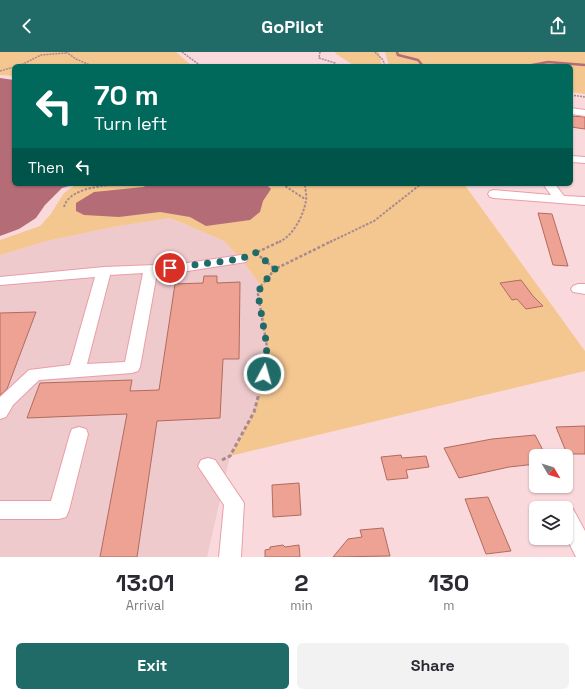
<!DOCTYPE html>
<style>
body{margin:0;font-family:"Space Grotesk",sans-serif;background:#f2f2f3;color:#2b2b33;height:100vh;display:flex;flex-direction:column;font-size:15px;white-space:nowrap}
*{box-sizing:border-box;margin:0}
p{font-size:13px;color:#7c7c81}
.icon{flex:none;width:22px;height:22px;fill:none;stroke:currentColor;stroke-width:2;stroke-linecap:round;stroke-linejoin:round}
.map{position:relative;height:505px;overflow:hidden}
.side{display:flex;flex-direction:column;background:#fff;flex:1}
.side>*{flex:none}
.hud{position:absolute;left:12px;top:12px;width:561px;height:122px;border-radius:6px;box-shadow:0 1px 3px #0004;background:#00695c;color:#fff;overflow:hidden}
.needle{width:26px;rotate:128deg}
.tools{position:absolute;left:529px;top:397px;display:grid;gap:8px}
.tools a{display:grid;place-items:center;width:44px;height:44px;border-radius:6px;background:#fff;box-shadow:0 1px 3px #0004;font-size:20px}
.pin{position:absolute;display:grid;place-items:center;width:34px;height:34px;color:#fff;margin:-17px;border:2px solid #fff;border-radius:50%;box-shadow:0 1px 4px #0007}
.me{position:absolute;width:44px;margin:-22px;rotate:6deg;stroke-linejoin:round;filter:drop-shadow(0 0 3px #0008)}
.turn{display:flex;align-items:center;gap:14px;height:84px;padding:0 16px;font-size:18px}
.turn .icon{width:52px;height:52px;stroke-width:2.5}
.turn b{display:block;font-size:28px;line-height:34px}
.then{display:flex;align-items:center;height:38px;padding:0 16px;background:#0003;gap:8px;font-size:15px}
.eta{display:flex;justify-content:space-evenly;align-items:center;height:68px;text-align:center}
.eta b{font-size:24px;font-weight:700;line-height:28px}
.cta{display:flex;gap:8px;margin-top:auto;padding:8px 16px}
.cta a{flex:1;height:46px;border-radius:6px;background:#206b68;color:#fff;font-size:16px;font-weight:700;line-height:46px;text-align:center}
.cta a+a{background:#f2f2f3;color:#2b2b33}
header{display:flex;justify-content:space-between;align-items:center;height:52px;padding:0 16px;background:#206b68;color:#fff;font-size:18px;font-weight:700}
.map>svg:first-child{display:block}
.built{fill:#eecacd}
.green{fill:#f4c791}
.water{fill:#b46d77}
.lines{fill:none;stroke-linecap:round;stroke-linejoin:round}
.stream{stroke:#b46d77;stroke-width:2.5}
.building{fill:#eea294;stroke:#b16b5e}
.minor-casing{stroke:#ea9da8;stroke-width:2}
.path-far3{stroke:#a9898d;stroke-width:1.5;stroke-dasharray:2 1;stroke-linecap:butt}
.path-far2{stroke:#a9898d;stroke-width:2;stroke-dasharray:2.5 1.5;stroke-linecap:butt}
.path-far1{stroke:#a9898d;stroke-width:2.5;stroke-dasharray:3 2;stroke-linecap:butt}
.path{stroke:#a9898d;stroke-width:3;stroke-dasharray:4 2.5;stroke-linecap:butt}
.minor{fill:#fff;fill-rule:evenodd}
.route{stroke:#206b68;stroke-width:7;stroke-dasharray:0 12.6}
</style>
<header><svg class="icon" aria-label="back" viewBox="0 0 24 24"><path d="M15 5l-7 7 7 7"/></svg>GoPilot<svg class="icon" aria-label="share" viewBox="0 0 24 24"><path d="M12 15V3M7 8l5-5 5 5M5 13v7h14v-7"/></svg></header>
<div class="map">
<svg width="585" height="505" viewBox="0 0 585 505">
<rect width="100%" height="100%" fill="#fad9dc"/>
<!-- built -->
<path class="built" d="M 170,166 L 224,189 L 241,207 L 261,234 L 260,253 L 267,295 L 264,322 L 254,360 L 230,404 L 207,505 L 0,505 L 0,203 L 47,189 L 113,175 Z"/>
<!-- green -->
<path class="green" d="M 0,0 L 176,0 L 192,14 L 14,14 L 14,24 L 0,23 Z
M 335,0 L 379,0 L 382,14 L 355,14 L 336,2 Z
M 385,0 L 585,0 L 585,42 L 571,40 L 571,14 L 389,14 Z
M 77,132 L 464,132 L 585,299 L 585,319 L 230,404 L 254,360 L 264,322 L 267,295 L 260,253 L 261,234 L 241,207 L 224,189 L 170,166 L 113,175 L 47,189 L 0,203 L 0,188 L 40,174 L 50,163 L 64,141 Z"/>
<!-- water -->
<path class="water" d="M 0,26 L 14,28 L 14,132 L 76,132 L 62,136 L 45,153 L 36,166 L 19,177 L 0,184 Z
M 150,132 L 266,132 L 271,137 L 263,149 L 260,160 L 250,168 L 206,174 L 190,165 L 160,160 L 119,165 L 84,163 L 76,159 L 76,151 L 94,140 L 143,135 Z"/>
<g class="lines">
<!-- stream -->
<path class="stream" d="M 397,0 L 398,3 L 418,8 L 423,14
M 527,14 L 548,10 L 585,13"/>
</g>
<!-- building -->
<path class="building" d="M 571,64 L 585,65 L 585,77 L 571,75 Z
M 538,161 L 552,162 L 568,214 L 553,213 Z
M 204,224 L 217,224 L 217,231 L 240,230 L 239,307 L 223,307 L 220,366 L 157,369 L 137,505 L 100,505 L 127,362 L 27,366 L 34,347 L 40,331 L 132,328 L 130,339 L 159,338 L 175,232 L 203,231 Z
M 521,228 L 533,244 L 543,254 L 526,257 L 517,247 L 512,248 L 500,231 Z
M 36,260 L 7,337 L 0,343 L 0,261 Z
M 585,374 L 585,402 L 567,402 L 556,375 Z
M 535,383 L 546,404 L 536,404 L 536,412 L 509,415 L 459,426 L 444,396 L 492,387 Z
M 401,403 L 402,406 L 426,404 L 429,415 L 406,418 L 408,426 L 387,428 L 381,405 Z
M 299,431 L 301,463 L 273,465 L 272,433 Z
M 488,445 L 511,499 L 486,502 L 465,447 Z
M 383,476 L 390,504 L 333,505 L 348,487 L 362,485 L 360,478 Z
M 283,493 L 285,495 L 299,493 L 300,505 L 265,505 L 265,498 L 270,497 L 270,495 Z"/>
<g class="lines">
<!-- minor casing -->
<g class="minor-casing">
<path id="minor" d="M 571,56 L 585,58 L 585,64 L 571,62 Z
M 571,104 L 585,105 L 585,111 L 571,110 Z
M 543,132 L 555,132 L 564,144 L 585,145 L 585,153 L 494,146 L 490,145 L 488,142 L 490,139 L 494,138 L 551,143 Z
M 241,203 L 246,204 L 248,207 L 246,210 L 181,220 L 157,221 L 140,315 L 138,319 L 132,321 L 39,328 L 13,353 L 6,365 L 0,367 L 0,345 L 29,318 L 70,313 L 95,225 L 0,233 L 0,225 L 104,215 L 181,212 ZM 143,221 L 125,310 L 87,312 L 110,223 Z
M 578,232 L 585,232 L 585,242 L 573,240 L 571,237 L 573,234 Z
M 79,375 L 86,377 L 88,382 L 69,458 L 66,465 L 59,467 L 0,467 L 0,449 L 51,449 L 70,382 L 72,377 Z
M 208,406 L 215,408 L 244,451 L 241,505 L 219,505 L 224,453 L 198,414 L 201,408 Z
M 566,455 L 573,457 L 585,479 L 585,505 L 576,505 L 566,485 L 566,456 L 562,456 Z"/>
</g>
<!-- path-far3 -->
<path class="path-far3" d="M 66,0 L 76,7 L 92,14
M 182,0 L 201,14
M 320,0 L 319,6 L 335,11 L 335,14
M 375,0 L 383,8 L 385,14
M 19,14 L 41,3 L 66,1
M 0,19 L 14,15
M 571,43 L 585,45"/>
<!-- path-far2 -->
<path class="path-far2" d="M 282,132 L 305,147
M 64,155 C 69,136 102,134 118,132
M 279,190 C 293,184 304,163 306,148 C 307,143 305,137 305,132
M 330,190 L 374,169 L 421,132"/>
<!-- path-far1 -->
<path class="path-far1" d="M 256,201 L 275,217
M 253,202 L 281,189
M 262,328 L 267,295 L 258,242 L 261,234 L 275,217 L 332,189"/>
<!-- path -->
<path class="path" d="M 222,408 L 230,404 L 254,360 L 263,327"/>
<!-- minor -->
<use href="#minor" class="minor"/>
</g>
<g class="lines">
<!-- route -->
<path class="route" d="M 170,216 L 241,207 L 255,200 L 275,217 L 261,234 L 258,242 L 267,295 L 264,322"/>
</g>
</svg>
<div class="tools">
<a><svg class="needle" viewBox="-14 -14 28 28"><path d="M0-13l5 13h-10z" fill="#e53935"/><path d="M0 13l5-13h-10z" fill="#7c7c81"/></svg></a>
<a><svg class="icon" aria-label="layers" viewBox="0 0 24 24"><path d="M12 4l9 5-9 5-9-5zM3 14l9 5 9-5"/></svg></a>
</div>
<div class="pin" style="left:170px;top:216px;background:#d93025"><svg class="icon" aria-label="arrive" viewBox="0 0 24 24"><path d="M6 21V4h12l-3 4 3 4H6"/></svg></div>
<svg class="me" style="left:264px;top:322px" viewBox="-20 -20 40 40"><circle r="17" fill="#206b68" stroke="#fff" stroke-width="3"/><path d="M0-11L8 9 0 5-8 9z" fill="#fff"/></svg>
<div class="hud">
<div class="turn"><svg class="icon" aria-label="left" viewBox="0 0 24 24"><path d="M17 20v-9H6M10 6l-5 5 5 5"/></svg><div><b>70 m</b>Turn left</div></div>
<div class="then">Then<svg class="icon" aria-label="left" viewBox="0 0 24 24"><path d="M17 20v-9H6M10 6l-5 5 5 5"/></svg></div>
</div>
</div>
<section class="side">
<div class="eta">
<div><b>13:01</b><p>Arrival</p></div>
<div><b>2</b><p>min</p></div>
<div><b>130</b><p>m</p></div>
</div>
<div class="cta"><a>Exit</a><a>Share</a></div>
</section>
